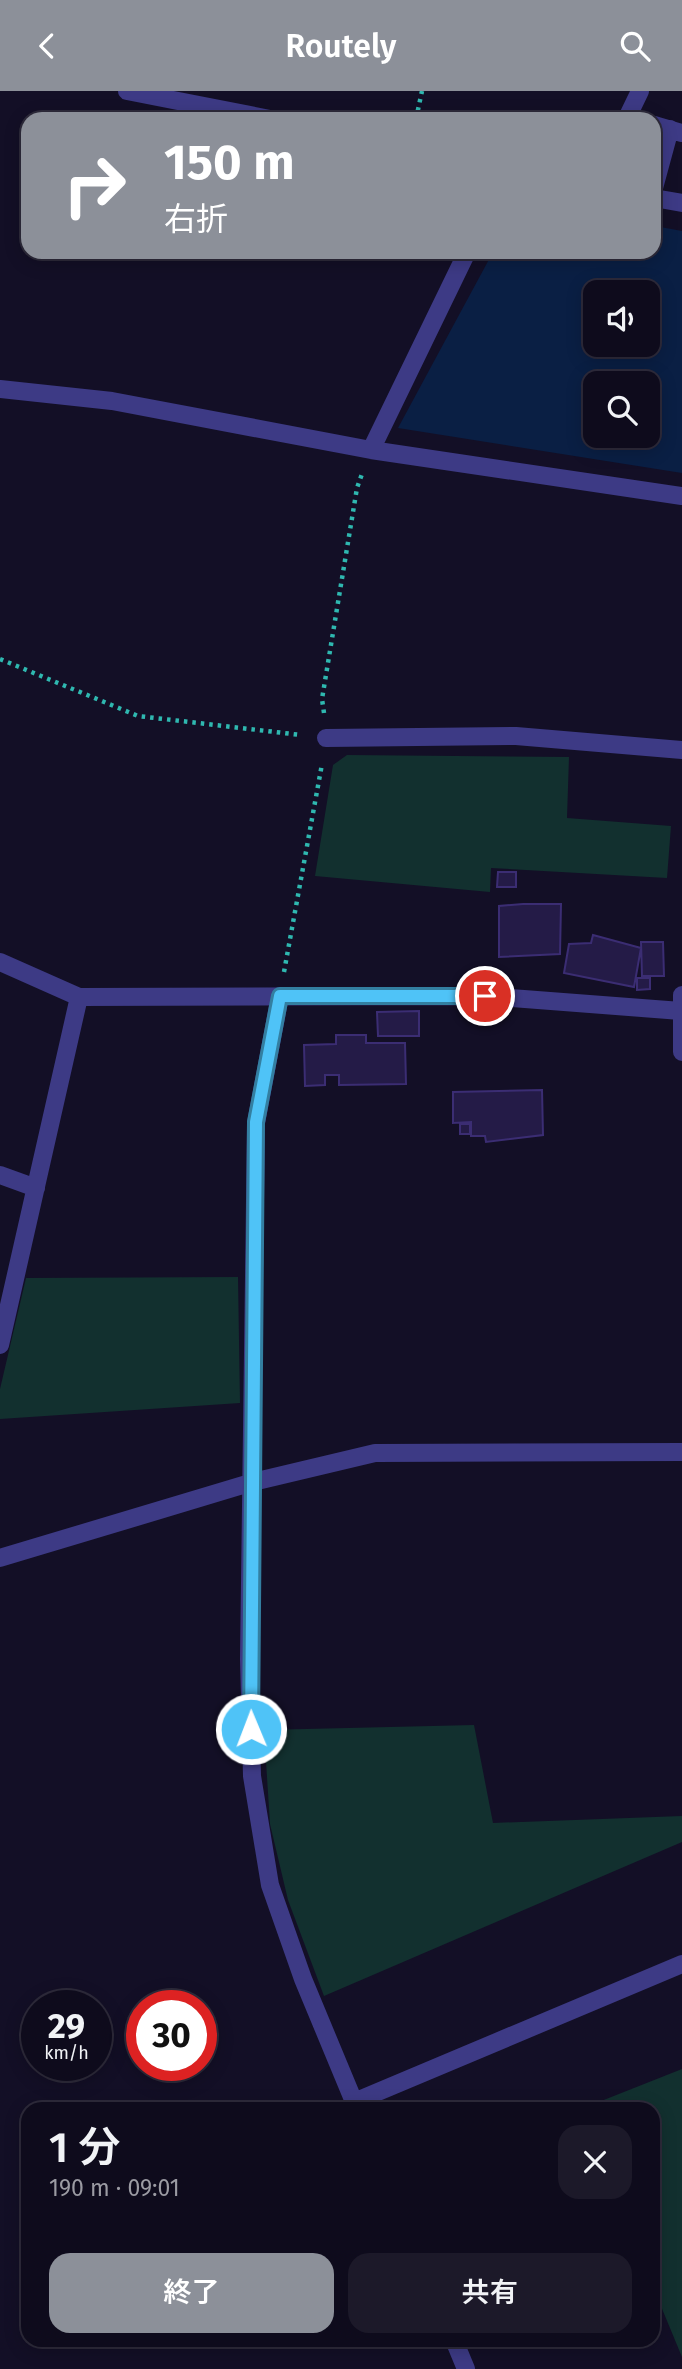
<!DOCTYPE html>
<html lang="ja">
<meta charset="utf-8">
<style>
body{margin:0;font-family:"Fira Sans","Noto Sans JP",sans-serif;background:#1c1929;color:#f1f3f6;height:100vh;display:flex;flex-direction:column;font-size:26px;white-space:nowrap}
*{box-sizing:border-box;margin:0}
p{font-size:23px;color:#9b9ba3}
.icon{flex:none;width:38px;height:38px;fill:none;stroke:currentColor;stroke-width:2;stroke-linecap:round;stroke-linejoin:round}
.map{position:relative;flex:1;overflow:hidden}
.drawer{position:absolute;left:21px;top:2011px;width:639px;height:245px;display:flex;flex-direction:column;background:#0e0b1c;border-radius:21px;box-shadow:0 4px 18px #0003,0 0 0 2px #2e2b3b}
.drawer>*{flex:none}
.guide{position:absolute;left:21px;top:21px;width:640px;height:147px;border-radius:21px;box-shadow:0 4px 18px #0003,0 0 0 2px #2e2b3b;background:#8c9099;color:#fff;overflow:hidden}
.tools{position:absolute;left:583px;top:189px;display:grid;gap:14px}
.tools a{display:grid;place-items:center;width:77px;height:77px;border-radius:14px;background:#0e0b1c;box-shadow:0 4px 18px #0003,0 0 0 2px #2e2b3b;font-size:35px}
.speed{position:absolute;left:21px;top:1899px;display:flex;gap:14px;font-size:35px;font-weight:700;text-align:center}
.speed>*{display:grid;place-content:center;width:91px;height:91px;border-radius:50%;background:#0e0b1c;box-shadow:0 4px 18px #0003,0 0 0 2px #2e2b3b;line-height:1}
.speed small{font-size:18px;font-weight:400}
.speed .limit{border:10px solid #d22;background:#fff;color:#111}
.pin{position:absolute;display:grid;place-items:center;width:60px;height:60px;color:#fff;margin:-30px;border:4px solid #fff;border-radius:50%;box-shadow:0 2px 7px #0007}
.me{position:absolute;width:77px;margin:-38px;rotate:359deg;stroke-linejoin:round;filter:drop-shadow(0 0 5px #0008)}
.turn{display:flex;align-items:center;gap:24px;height:147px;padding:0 28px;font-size:32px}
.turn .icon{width:91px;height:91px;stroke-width:2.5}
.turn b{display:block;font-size:49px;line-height:60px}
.round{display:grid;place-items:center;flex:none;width:74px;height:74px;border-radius:21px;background:#1c1929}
.summary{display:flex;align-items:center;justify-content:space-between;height:119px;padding:0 28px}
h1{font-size:42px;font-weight:600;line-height:52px}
.cta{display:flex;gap:14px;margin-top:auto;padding:14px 28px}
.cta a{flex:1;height:80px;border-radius:21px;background:#8c9099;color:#fff;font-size:28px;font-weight:600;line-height:80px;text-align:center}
.cta a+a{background:#1c1929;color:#f1f3f6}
header{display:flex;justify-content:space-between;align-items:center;height:91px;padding:0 28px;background:#8c9099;color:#fff;font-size:32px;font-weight:600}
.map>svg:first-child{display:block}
.green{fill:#12302f}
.water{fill:#0a1f44;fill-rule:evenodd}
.building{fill:#241b47;stroke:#3b2d73;stroke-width:2}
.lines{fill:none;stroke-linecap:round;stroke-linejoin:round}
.path{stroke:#2fb8b0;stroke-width:4.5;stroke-dasharray:3.5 5;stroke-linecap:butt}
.service{stroke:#3d3a85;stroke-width:18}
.minor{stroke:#3d3a85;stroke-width:18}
.tertiary{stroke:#3d3a85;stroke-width:18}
.route-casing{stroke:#337fa1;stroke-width:18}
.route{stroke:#4fc3f7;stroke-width:12}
</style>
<header><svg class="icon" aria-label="back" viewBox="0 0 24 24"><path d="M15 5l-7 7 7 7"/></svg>Routely<svg class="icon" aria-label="search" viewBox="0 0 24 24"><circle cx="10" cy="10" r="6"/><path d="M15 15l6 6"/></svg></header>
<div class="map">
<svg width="682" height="2278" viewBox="0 0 682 2278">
<rect width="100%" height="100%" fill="#130f26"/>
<!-- green -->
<path class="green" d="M 347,664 L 569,666 L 567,727 L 671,735 L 667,787 L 491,777 L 490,801 L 315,785 L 333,674 Z
M 238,1186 L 240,1312 L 0,1328 L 0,1298 L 26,1187 Z
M 474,1634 L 493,1732 L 682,1725 L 682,1751 L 324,1905 L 288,1809 L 270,1733 L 264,1639 Z
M 682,1978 L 682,2266 L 653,2196 L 653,2018 L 581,2018 Z"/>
<!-- water -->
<path class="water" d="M 655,135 L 682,140 L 682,382 L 398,337 L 493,161 L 654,161 ZM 595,201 L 648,201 L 648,254 L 595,254 ZM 595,292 L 648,292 L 648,345 L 595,345 Z"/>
<!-- building -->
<path class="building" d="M 498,781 L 516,781 L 516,796 L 497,796 Z
M 523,813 L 561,813 L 560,863 L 499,866 L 499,815 Z
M 593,844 L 641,857 L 634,896 L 564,882 L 569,853 L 591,852 Z
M 641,851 L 663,851 L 664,885 L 642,885 Z
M 637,887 L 650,887 L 650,898 L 637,899 Z
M 419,920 L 419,945 L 378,945 L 377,921 Z
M 336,944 L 366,944 L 366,952 L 405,952 L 406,993 L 339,994 L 339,984 L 325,984 L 325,994 L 305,995 L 304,954 L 336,953 Z
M 542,999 L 543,1044 L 486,1051 L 485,1045 L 471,1045 L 471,1031 L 453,1032 L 453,1001 Z
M 460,1033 L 470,1033 L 470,1043 L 460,1043 Z"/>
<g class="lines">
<!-- path -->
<path class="path" d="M 416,28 L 422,0
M 0,568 L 138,625 L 301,644
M 324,622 L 322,608 L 357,397 L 362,383
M 284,881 L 322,673"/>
<!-- service -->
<path class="service" d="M 632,28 L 627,27 L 640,0
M 654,34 L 682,42
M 654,97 L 670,38"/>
<!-- minor -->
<path class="minor" d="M 0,298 L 112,310 L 371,359 L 682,405
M 371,359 L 467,161
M 326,647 L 516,645 L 682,659
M 0,871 L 79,906 L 484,905 L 681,920
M 682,904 L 682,961
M 280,905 L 256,1032 L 249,1568 L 252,1685 L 270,1794 L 303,1888 L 357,2018
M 0,1084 L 36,1097
M 0,1254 L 79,906
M 0,1467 L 253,1391 L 375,1362 L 682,1361
M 354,2011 L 682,1873
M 454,2249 L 466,2278"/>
<!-- tertiary -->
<path class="tertiary" d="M 127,0 L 270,28
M 654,107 L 682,112"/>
</g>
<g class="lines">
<!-- route casing -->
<g class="route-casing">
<path id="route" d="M 251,1638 L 256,1031 L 280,905 L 485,905"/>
</g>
<!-- route -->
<use href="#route" class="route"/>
</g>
</svg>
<div class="tools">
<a><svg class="icon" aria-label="sound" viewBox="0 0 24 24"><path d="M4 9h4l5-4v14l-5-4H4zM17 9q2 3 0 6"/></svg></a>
<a><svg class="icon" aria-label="search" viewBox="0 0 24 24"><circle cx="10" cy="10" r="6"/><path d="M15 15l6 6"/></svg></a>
</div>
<div class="speed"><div>29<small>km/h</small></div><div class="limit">30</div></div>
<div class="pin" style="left:485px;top:905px;background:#d93025"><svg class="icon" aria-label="arrive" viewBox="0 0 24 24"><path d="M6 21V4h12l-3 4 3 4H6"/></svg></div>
<svg class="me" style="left:251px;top:1638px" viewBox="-20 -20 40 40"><circle r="17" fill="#4fc3f7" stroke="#fff" stroke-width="3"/><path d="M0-11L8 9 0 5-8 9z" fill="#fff"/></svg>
<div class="guide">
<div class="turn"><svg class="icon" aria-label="right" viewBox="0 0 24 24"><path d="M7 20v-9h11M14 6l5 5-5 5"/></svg><div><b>150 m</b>右折</div></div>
</div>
<section class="drawer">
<div class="summary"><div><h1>1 分</h1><p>190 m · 09:01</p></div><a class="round"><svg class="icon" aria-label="close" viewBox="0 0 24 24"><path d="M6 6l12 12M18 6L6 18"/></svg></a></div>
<div class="cta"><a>終了</a><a>共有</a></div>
</section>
</div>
